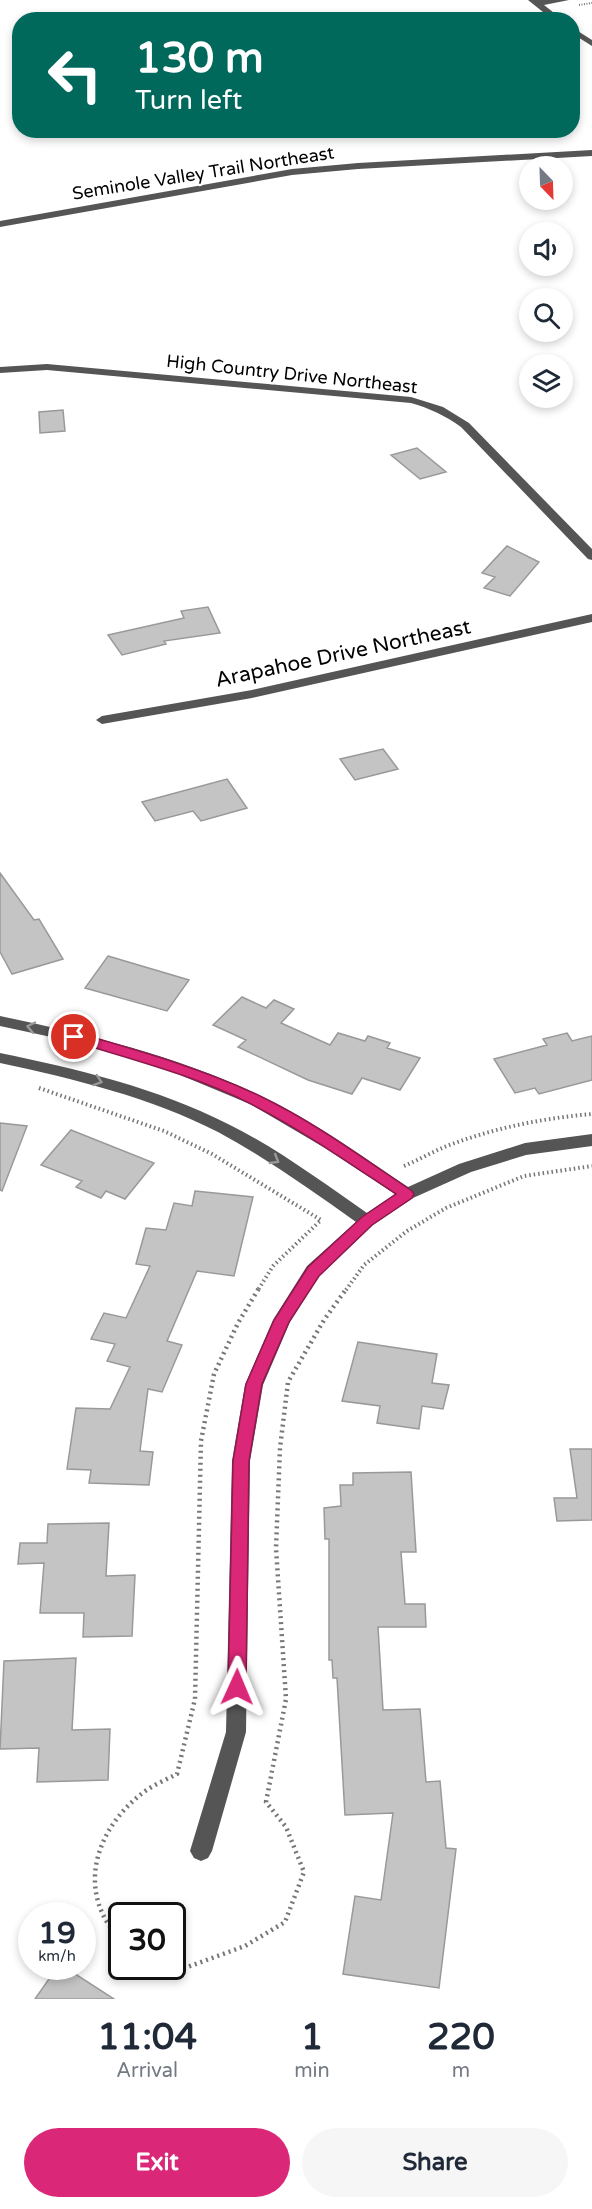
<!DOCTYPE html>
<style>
body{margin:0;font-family:"Varela Round",sans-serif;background:#f6f6f7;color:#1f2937;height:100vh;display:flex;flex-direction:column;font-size:22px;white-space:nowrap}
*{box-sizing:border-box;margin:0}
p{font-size:20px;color:#747a83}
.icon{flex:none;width:33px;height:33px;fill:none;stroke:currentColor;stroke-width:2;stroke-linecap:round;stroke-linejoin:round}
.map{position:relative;height:1999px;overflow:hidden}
.side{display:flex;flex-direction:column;background:#fff;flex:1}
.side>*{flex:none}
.top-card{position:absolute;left:12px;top:12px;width:568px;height:126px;border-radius:24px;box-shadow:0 3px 9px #0003;background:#00695c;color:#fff;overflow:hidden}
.needle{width:39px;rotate:157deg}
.fabs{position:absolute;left:519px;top:156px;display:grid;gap:12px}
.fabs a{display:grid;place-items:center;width:54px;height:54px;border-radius:50%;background:#fff;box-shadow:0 3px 9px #0003;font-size:30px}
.speed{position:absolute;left:18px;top:1902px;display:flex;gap:12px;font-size:30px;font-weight:700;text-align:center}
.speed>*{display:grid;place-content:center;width:78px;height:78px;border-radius:50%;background:#fff;box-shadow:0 3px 9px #0003;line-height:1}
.speed small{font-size:15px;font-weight:400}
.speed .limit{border:3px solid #111;border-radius:9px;background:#fff;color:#111}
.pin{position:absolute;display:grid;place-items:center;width:51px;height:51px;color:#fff;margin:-26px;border:3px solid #fff;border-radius:50%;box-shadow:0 2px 6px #0007}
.me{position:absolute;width:66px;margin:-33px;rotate:1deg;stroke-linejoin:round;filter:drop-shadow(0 0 4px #0008)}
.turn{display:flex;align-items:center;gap:21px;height:126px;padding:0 24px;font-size:27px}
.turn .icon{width:78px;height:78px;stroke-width:2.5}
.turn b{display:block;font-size:42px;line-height:51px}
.eta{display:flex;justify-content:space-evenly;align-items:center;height:102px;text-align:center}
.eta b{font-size:36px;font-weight:700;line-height:42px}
.action{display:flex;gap:12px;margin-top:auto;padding:12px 24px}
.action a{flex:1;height:69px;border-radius:36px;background:#db2777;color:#fff;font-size:24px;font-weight:700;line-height:69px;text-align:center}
.action a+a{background:#f6f6f7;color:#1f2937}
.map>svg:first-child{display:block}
.building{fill:#c4c4c4;stroke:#999;stroke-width:1.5}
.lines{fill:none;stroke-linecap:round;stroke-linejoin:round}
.path-far2{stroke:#777;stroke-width:2;stroke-dasharray:1 1.5;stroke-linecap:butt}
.path-far1{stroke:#777;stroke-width:4;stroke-dasharray:1.5 3;stroke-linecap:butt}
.path{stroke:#777;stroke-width:4.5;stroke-dasharray:2 4;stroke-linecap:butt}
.minor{fill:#555;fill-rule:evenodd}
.oneway{stroke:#999}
.route{fill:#db2777;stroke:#8e194d;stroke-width:1.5}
.labels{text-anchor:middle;stroke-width:4.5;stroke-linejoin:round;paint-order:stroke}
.far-street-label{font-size:18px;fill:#000;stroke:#fff}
.street-label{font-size:21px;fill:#000;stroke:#fff}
</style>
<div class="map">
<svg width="592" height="1999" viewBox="0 0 592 1999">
<rect width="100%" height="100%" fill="#fff"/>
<!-- building -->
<path class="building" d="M 63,410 L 65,431 L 40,433 L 39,412 Z
M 417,448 L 446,472 L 420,479 L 391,455 Z
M 507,546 L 539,562 L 510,596 L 484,588 L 495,577 L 482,573 Z
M 208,607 L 220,633 L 164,641 L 166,644 L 122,655 L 108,635 L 184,618 L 181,611 Z
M 383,749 L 398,769 L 355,780 L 340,759 Z
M 227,779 L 247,808 L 201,821 L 193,811 L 155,821 L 142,802 Z
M 0,873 L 34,920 L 39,919 L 63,959 L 12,974 L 0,952 Z
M 108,956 L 189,980 L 167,1011 L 85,988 Z
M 242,997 L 266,1008 L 274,1000 L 294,1009 L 281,1023 L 330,1045 L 338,1033 L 365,1041 L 368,1036 L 390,1043 L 387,1048 L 420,1058 L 400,1090 L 362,1078 L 352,1094 L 308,1080 L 238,1047 L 246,1040 L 213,1025 Z
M 567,1033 L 572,1041 L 592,1036 L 592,1080 L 539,1094 L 535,1088 L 515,1093 L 494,1059 L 547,1045 L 543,1039 Z
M 0,1123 L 27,1126 L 2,1191 L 0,1190 Z
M 71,1130 L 154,1163 L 125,1199 L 106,1191 L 101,1198 L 76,1187 L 82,1181 L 41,1165 Z
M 195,1191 L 253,1197 L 234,1276 L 197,1271 L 167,1341 L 182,1345 L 162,1392 L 148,1389 L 140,1451 L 153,1452 L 149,1485 L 89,1483 L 91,1470 L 67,1469 L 76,1408 L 110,1409 L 130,1367 L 107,1361 L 115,1344 L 91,1339 L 104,1313 L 126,1318 L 150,1266 L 136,1264 L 146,1228 L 166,1230 L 174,1203 L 192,1206 Z
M 358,1342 L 437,1354 L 432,1383 L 449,1385 L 443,1409 L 422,1406 L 419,1429 L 377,1423 L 380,1406 L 342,1401 Z
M 570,1449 L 592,1449 L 592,1520 L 557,1521 L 554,1498 L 577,1498 Z
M 411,1472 L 416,1552 L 401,1552 L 405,1604 L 425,1604 L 426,1627 L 378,1627 L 383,1710 L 420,1709 L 426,1782 L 440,1781 L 446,1848 L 456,1849 L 439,1988 L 343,1974 L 355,1896 L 381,1900 L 393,1813 L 345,1815 L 337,1678 L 333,1678 L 332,1660 L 329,1660 L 329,1539 L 325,1539 L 324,1508 L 341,1506 L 340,1485 L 353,1485 L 353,1473 Z
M 109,1523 L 106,1576 L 135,1575 L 132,1636 L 83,1637 L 84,1613 L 40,1613 L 44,1563 L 18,1564 L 20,1543 L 47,1543 L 48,1524 Z
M 76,1658 L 72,1730 L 110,1729 L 108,1780 L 37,1782 L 39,1748 L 0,1749 L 4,1661 Z
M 58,1966 L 63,1966 L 114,1999 L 35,1999 Z"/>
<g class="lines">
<!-- path-far2 -->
<path class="path-far2" d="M 579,5 L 592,3"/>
<!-- path-far1 -->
<path class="path-far1" d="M 39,1088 L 164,1131 L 212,1154 L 321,1220 L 273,1266 L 258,1290
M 404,1166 C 421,1159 437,1149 455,1143 C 499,1127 545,1118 592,1114
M 346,1290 L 364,1265 L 407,1231 L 446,1208 L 524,1176 L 592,1166"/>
<!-- path -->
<path class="path" d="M 122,1941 C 76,1895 93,1833 140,1795 C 151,1786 165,1780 177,1774 L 195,1699 L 201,1441 L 214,1374 L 238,1323 L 259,1288
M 172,1966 L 182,1969 L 245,1946 L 285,1922 L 304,1872 L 286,1827 L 266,1802 L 286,1699 L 276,1548 L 280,1448 L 288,1382 L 324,1320 L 347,1288"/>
<!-- minor -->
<path class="minor" d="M 528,0 L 569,0 L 544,5 L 563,20 L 553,20 Z
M 573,28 L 592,40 L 592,46 L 573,34 Z
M 592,150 L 592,156 L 358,169 L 292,175 L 0,227 L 0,221 L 292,169 L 358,163 Z
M 47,364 L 411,397 L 443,407 L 469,423 L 592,549 L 592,560 L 588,559 L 461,427 C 446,416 429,408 411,403 L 47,370 L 0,373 L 0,367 Z
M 592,614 L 592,622 L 252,698 L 102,724 L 96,720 L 102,716 L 252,690 Z
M 0,1016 C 89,1035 178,1056 261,1096 C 312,1120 360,1155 408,1187 L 459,1164 L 525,1143 L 592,1134 L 592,1146 L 526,1155 L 471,1172 L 413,1198 L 373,1225 L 319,1276 L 290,1322 L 263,1385 L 250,1461 L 246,1732 L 212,1851 L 208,1858 L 201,1861 L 194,1858 L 190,1851 L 226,1732 L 232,1461 L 245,1385 L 273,1320 L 307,1266 L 356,1222 C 311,1190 266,1158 218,1132 C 150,1097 74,1079 0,1063 L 0,1053 C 78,1069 157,1088 228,1124 C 277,1148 322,1182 367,1213 L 395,1194 L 325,1148 L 250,1104 L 173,1072 L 93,1046 L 0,1026 Z"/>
</g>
<!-- one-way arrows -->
<defs><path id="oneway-chevron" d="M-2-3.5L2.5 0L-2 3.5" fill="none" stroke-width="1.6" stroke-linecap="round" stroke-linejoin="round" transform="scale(1.5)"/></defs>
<g class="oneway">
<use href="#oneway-chevron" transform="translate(31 1027) rotate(-168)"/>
<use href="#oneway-chevron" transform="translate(98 1081) rotate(18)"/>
<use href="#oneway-chevron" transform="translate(275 1160) rotate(31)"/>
</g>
<!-- route -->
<path class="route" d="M 74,1032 C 137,1050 201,1068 260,1096 C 314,1122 363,1158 412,1191 L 414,1194 L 412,1198 L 372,1225 L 319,1276 L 289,1322 L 262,1384 L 249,1461 L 246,1687 L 243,1692 L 237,1695 L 230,1692 L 228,1687 L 233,1461 L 246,1384 L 274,1320 L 308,1267 L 362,1217 L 396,1194 C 349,1163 302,1130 251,1104 C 194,1075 130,1059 69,1040 L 67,1037 Z"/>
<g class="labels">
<!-- far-street labels -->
<g class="far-street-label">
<text transform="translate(203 173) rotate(-9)" y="6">Seminole Valley Trail Northeast</text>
<text transform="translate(292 374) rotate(6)" y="6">High Country Drive Northeast</text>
</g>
<!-- street labels -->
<g class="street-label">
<text transform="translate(343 653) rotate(-12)" y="7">Arapahoe Drive Northeast</text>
</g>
</g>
</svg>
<div class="fabs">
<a><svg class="needle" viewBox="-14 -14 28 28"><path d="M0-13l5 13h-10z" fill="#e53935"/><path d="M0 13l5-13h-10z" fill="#747a83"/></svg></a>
<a><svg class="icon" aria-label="sound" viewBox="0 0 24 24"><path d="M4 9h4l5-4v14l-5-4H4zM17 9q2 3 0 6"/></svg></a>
<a><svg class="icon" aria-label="search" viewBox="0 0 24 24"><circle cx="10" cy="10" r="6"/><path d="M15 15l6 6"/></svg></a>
<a><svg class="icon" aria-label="layers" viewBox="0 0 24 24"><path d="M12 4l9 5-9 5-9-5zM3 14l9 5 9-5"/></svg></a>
</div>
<div class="speed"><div>19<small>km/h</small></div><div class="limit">30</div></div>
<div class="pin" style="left:74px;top:1037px;background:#d93025"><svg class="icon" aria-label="arrive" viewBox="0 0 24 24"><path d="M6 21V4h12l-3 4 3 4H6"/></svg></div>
<svg class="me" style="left:237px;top:1687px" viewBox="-20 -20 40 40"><path d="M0-17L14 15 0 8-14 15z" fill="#db2777" stroke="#fff" stroke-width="4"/></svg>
<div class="top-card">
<div class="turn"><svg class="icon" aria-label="left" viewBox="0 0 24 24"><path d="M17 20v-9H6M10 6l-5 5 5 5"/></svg><div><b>130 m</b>Turn left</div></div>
</div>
</div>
<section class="side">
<div class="eta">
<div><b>11:04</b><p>Arrival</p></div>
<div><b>1</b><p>min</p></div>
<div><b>220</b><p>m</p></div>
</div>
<div class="action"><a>Exit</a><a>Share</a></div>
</section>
